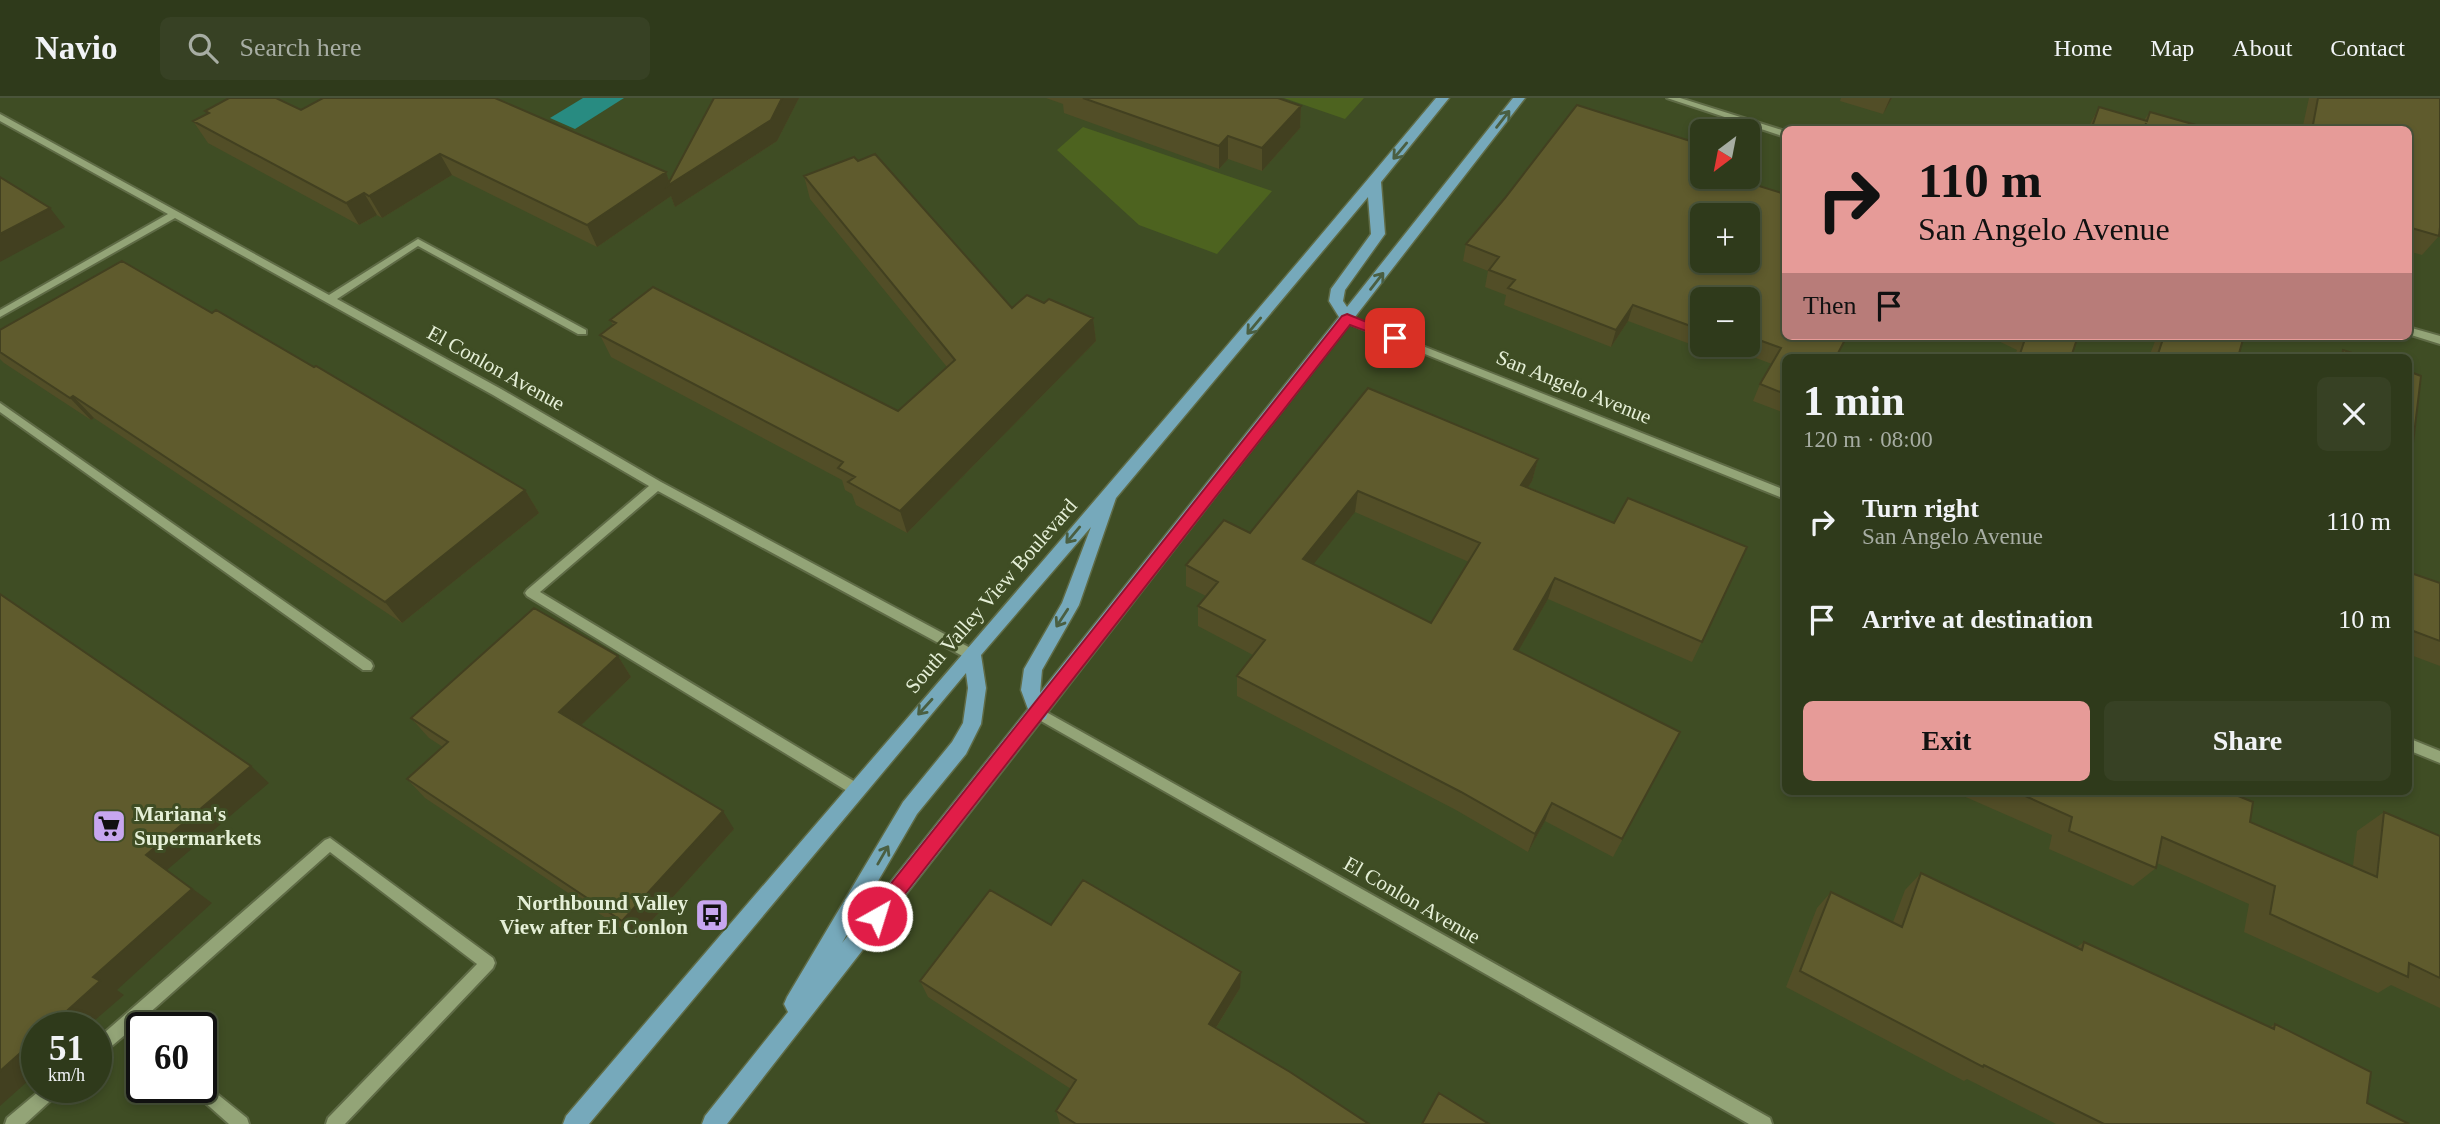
<!DOCTYPE html>
<meta charset="utf-8">
<style>
body{margin:0;font-family:Georgia,serif;background:#374124;color:#f1f3f6;height:100vh;display:flex;flex-direction:column;font-size:26px;white-space:nowrap}
*{box-sizing:border-box;margin:0}
p{font-size:23px;color:#a7ada3}
.icon{flex:none;width:38px;height:38px;fill:none;stroke:currentColor;stroke-width:2;stroke-linecap:round;stroke-linejoin:round}
.map{position:relative;flex:1;overflow:hidden}
.panel{position:absolute;left:1782px;top:256px;width:630px;height:441px;display:flex;flex-direction:column;background:#2f3a1b;border-radius:10px;box-shadow:0 4px 10px #0003,0 0 0 2px #4a543a}
.panel>*{flex:none}
.banner{position:absolute;left:1782px;top:28px;width:630px;height:214px;border-radius:10px;box-shadow:0 4px 10px #0003,0 0 0 2px #4a543a;background:#e69b98;color:#111;overflow:hidden}
.needle{width:46px;rotate:212deg}
.tools{position:absolute;left:1690px;top:21px;display:grid;gap:14px}
.tools a{display:grid;place-items:center;width:70px;height:70px;border-radius:10px;background:#2f3a1b;box-shadow:0 4px 10px #0003,0 0 0 2px #4a543a;font-size:35px}
.speed{position:absolute;left:21px;top:914px;display:flex;gap:14px;font-size:35px;font-weight:700;text-align:center}
.speed>*{display:grid;place-content:center;width:91px;height:91px;border-radius:50%;background:#2f3a1b;box-shadow:0 4px 10px #0003,0 0 0 2px #4a543a;line-height:1}
.speed small{font-size:18px;font-weight:400}
.speed .limit{border:4px solid #111;border-radius:10px;background:#fff;color:#111}
.pin{position:absolute;display:grid;place-items:center;width:60px;height:60px;color:#fff;margin:-30px;border-radius:14px;box-shadow:0 4px 10px #0006}
.me{position:absolute;width:77px;margin:-38px;rotate:39deg;stroke-linejoin:round;filter:drop-shadow(0 0 5px #0008)}
.turn{display:flex;align-items:center;gap:24px;height:147px;padding:0 21px;font-size:32px}
.turn .icon{width:91px;height:91px;stroke-width:2.5}
.turn b{display:block;font-size:49px;line-height:60px}
.then{display:flex;align-items:center;height:66px;padding:0 21px;background:#0003;gap:14px;font-size:26px}
.round{display:grid;place-items:center;flex:none;width:74px;height:74px;border-radius:10px;background:#374124}
.overview{display:flex;align-items:center;justify-content:space-between;height:119px;padding:0 21px}
h1{font-size:42px;font-weight:600;line-height:52px}
.action{display:flex;gap:14px;margin-top:auto;padding:14px 21px}
.action a{flex:1;height:80px;border-radius:10px;background:#e69b98;color:#111;font-size:28px;font-weight:600;line-height:80px;text-align:center}
.action a+a{background:#374124;color:#f1f3f6}
ul{padding:0;list-style:none}
li{display:flex;align-items:center;gap:21px;height:98px;padding:0 21px}
li div{flex:1}
li b{display:block;font-size:26px}
li em{font-style:normal}
header{display:flex;align-items:center;gap:42px;box-sizing:border-box;height:98px;padding:0 35px;background:#2f3a1b;border-bottom:2px solid #4a543a}
header strong{font-size:33px}
nav{display:flex;gap:38px;margin-inline-start:auto;font-size:24px}
.search{width:490px;height:63px;background:#374124;display:flex;align-items:center;gap:18px;box-sizing:border-box;padding:0 24px;border-radius:10px;color:#a7ada3;font-size:26px}
.map>svg:first-child{display:block}
.green{fill:#4d631f}
.water{fill:#288b81}
.lines{fill:none;stroke-linecap:round;stroke-linejoin:round}
.minor-casing{stroke:#5f6b46;stroke-width:4}
.major-casing{stroke:#5f6b46;stroke-width:3}
.minor{fill:#93a477;fill-rule:evenodd}
.major{fill:#76a9bb;fill-rule:evenodd}
.wall{fill:#524e27;fill-rule:evenodd}
.shaded-wall{fill:#424020}
.building{fill:#5f5b2d;stroke:#424020;stroke-width:2;fill-rule:evenodd}
.oneway{stroke:#4a5f42}
.route{fill:#e11d48;stroke:#92132f;stroke-width:2}
.labels{text-anchor:middle;stroke-width:6;stroke-linejoin:round;paint-order:stroke}
.street-label{font-size:21px;fill:#e5efd7;stroke:#3f4d24}
.poi-label{font-size:21px;font-weight:bold;fill:#e5efd7;stroke:#3f4d24;text-anchor:start}
</style>
<header>
<strong>Navio</strong>
<div class="search"><svg class="icon" aria-label="search" viewBox="0 0 24 24"><circle cx="10" cy="10" r="6"/><path d="M15 15l6 6"/></svg>Search here</div>
<nav><a>Home</a><a>Map</a><a>About</a><a>Contact</a></nav>
</header>
<div class="map">
<svg width="2440" height="1026" viewBox="0 0 2440 1026">
<rect width="100%" height="100%" fill="#3f4d24"/>
<!-- green -->
<path class="green" d="M 1284,0 L 1364,0 L 1345,21 Z
M 1083,29 L 1272,93 L 1217,156 L 1139,127 L 1057,52 Z"/>
<!-- water -->
<path class="water" d="M 583,0 L 624,0 L 575,31 L 550,20 Z"/>
<g class="lines">
<!-- minor casing -->
<g class="minor-casing">
<path id="minor" d="M 1667,0 L 1680,0 L 1785,33 L 1785,39 Z
M 0,16 L 329,197 L 418,141 L 586,232 L 586,236 L 578,236 L 418,148 L 337,201 L 501,291 L 661,384 L 976,553 L 978,557 L 976,561 L 968,561 L 658,393 L 540,494 L 862,688 L 864,692 L 862,696 L 857,698 L 852,696 L 527,498 L 525,495 L 527,492 L 649,388 L 493,297 L 175,120 L 0,219 L 0,212 L 168,116 L 0,23 Z
M 1347,218 L 1785,392 L 1785,401 L 1343,223 L 1342,221 Z
M 2408,229 L 2440,238 L 2440,246 L 2408,236 Z
M 0,305 L 371,564 L 373,568 L 371,572 L 363,572 L 0,314 Z
M 1039,610 L 1770,1020 L 1772,1026 L 1749,1026 L 1034,619 L 1033,615 L 1034,611 Z
M 2408,640 L 2440,653 L 2440,665 L 2408,652 Z
M 330,740 L 493,860 L 495,865 L 493,870 L 345,1026 L 326,1026 L 328,1020 L 477,866 L 330,754 L 137,926 L 142,930 L 142,947 L 126,936 L 101,957 L 96,960 L 96,942 L 325,742 Z
M 201,983 L 247,1020 L 249,1026 L 229,1026 L 193,994 L 190,989 L 201,989 Z
M 44,989 L 63,989 L 60,994 L 25,1026 L 5,1026 L 7,1020 Z"/>
</g>
<!-- major casing -->
<g class="major-casing">
<path id="major" d="M 1436,0 L 1449,0 L 1381,84 L 1385,136 L 1345,192 L 1343,203 L 1347,209 L 1513,0 L 1525,0 L 1048,614 L 1046,621 L 1042,622 L 727,1026 L 702,1026 L 705,1018 L 788,914 L 784,906 L 787,899 L 903,704 L 952,644 L 963,625 L 968,590 L 966,575 L 589,1026 L 563,1026 L 566,1018 C 855,678 1150,343 1436,0 ZM 1368,99 L 1371,136 L 1331,191 L 1329,203 L 1339,219 L 1040,595 L 1042,572 L 1079,507 L 1116,400 ZM 1091,429 L 1062,505 L 1024,571 L 1021,592 L 1028,611 L 842,845 L 917,716 L 966,656 L 981,626 L 986,590 L 981,557 Z"/>
</g>
<!-- minor -->
<use href="#minor" class="minor"/>
<!-- major -->
<use href="#major" class="major"/>
</g>
<!-- wall -->
<path class="wall" d="M 714,0 L 799,0 L 777,43 L 675,109 L 671,98 L 597,149 L 452,77 L 382,120 L 377,117 L 359,127 L 208,45 L 193,23 L 207,16 L 205,13 L 301,12 L 666,74 L 669,84 Z
M 1046,0 L 1278,0 L 1301,8 L 1300,30 L 1262,73 L 1228,61 L 1219,71 L 1064,15 L 1063,6 Z
M 1841,0 L 1892,0 L 1883,16 L 1840,3 Z
M 2309,0 L 2440,0 L 2439,138 L 2422,157 L 2408,153 L 2408,32 L 2302,32 Z
M 1577,7 L 1703,47 L 1703,79 L 1730,79 L 1785,96 L 1785,238 L 1847,238 L 1836,259 L 1785,259 L 1785,315 L 1753,303 L 1760,286 L 1772,266 L 1721,247 L 1748,247 L 1748,201 L 1703,201 L 1703,240 L 1695,237 L 1690,246 L 1628,223 L 1611,249 L 1504,207 L 1506,197 L 1485,189 L 1488,173 L 1463,163 L 1466,146 L 1505,100 ZM 1703,117 L 1748,117 L 1748,163 L 1703,163 Z
M 2099,9 L 2144,22 L 2150,14 L 2210,32 L 2087,32 Z
M 804,78 L 1012,210 L 1044,205 L 1093,220 L 1096,243 L 907,435 L 856,407 L 852,396 L 845,392 L 842,382 L 611,259 L 600,237 L 613,227 L 610,222 L 898,313 L 947,269 L 810,101 Z
M 212,215 L 525,392 L 539,415 L 402,525 L 94,320 L 91,322 L 4,265 L 0,261 L 0,232 Z
M 1988,238 L 2078,238 L 2071,259 L 2014,259 L 2017,252 Z
M 2157,238 L 2244,238 L 2238,259 L 2149,259 Z
M 1368,290 L 1538,361 L 1532,383 L 1528,389 L 1614,425 L 1747,449 L 1692,564 L 1548,501 L 1518,553 L 1680,634 L 1613,759 L 1545,723 L 1528,754 L 1456,712 L 1237,598 L 1237,578 L 1253,557 L 1198,528 L 1198,508 L 1206,498 L 1186,488 L 1186,467 L 1250,435 ZM 1355,414 L 1469,464 L 1431,525 L 1313,466 Z
M 2408,474 L 2440,485 L 2440,568 L 2408,556 Z
M 618,558 L 631,579 L 581,627 L 734,731 L 636,840 L 425,700 L 407,681 L 443,649 L 429,640 L 411,620 Z
M 1952,693 L 2226,693 L 2250,724 L 2353,768 L 2357,733 L 2384,714 L 2440,738 L 2440,910 L 2391,887 L 2378,895 L 2244,834 L 2249,806 L 2157,765 L 2156,770 L 2133,788 L 2049,751 L 2052,737 Z
M 1921,775 L 2077,849 L 2084,844 L 2270,929 L 2275,926 L 2367,1005 L 2409,1026 L 2056,1026 L 1967,981 L 1964,983 L 1786,889 L 1817,810 L 1831,794 L 1893,824 L 1905,792 Z
M 1051,827 L 1240,890 L 1216,930 L 1369,1026 L 1060,1026 L 1056,1013 L 1071,991 L 928,899 L 920,883 Z"/>
<!-- shaded-wall -->
<path class="shaded-wall" d="M 782,0 L 799,0 L 777,43 L 675,109 L 671,98 L 597,149 L 587,127 L 666,74 L 670,86 Z
M 1890,0 L 1892,0 L 1883,16 Z
M 1301,8 L 1300,30 L 1262,73 L 1262,50 Z
M 1228,38 L 1228,61 L 1219,71 L 1219,48 Z
M 440,56 L 452,77 L 382,120 L 369,98 Z
M 364,95 L 377,117 L 359,127 L 346,105 Z
M 50,110 L 65,129 L 0,164 L 0,136 Z
M 1633,207 L 1628,223 L 1611,249 L 1616,232 Z
M 1093,220 L 1096,243 L 907,435 L 900,413 Z
M 1702,221 L 1695,237 L 1690,246 L 1696,230 Z
M 73,298 L 94,320 L 91,322 L 70,300 Z
M 1538,361 L 1532,383 L 1516,408 L 1521,387 Z
M 525,392 L 539,415 L 402,525 L 385,504 Z
M 1358,393 L 1355,414 L 1301,482 L 1303,461 Z
M 1555,480 L 1548,501 L 1508,571 L 1514,551 Z
M 618,558 L 631,579 L 574,634 L 559,614 Z
M 251,668 L 269,685 L 167,772 L 212,805 L 117,892 L 124,897 L 87,929 L 49,929 L 93,879 L 146,757 Z
M 1552,705 L 1545,723 L 1528,754 L 1535,736 Z
M 723,713 L 734,731 L 636,840 L 622,823 Z
M 1241,874 L 1240,890 L 1209,941 L 1209,926 Z
M 37,940 L 37,975 L 0,1008 L 0,973 Z"/>
<!-- building -->
<path class="building" d="M 229,0 L 276,0 L 301,12 L 323,0 L 495,0 L 666,74 L 587,127 L 440,56 L 369,98 L 364,95 L 346,105 L 193,23 L 209,15 L 205,13 Z
M 714,0 L 782,0 L 771,22 L 667,88 Z
M 1083,0 L 1278,0 L 1301,8 L 1262,50 L 1228,38 L 1219,48 Z
M 2318,0 L 2440,0 L 2440,129 L 2439,138 L 2408,129 L 2408,32 L 2312,32 Z
M 1577,7 L 1703,47 L 1703,79 L 1730,79 L 1785,96 L 1785,238 L 1847,238 L 1836,259 L 1785,259 L 1785,296 L 1760,286 L 1781,250 L 1748,238 L 1748,201 L 1703,201 L 1703,221 L 1702,221 L 1696,230 L 1633,207 L 1616,232 L 1508,190 L 1515,182 L 1489,172 L 1499,159 L 1466,146 L 1505,100 ZM 1703,117 L 1748,117 L 1748,163 L 1703,163 Z
M 2099,9 L 2147,23 L 2150,14 L 2210,31 L 2144,32 L 2146,25 L 2144,32 L 2091,32 Z
M 875,56 L 1012,210 L 1027,197 L 1044,205 L 1049,201 L 1093,220 L 900,413 L 848,384 L 855,379 L 838,370 L 843,364 L 600,237 L 616,225 L 610,222 L 653,189 L 898,313 L 955,262 L 804,78 L 854,59 L 858,63 Z
M 0,79 L 50,110 L 0,136 Z
M 122,163 L 212,215 L 216,212 L 314,269 L 316,268 L 525,392 L 385,504 L 73,298 L 70,300 L 0,254 L 0,232 Z
M 2026,238 L 2078,238 L 2071,259 L 2019,259 Z
M 2164,238 L 2244,238 L 2238,259 L 2157,259 Z
M 2343,252 L 2364,259 L 2342,259 Z
M 2408,273 L 2421,278 L 2408,387 Z
M 1368,290 L 1538,361 L 1521,387 L 1614,425 L 1628,400 L 1747,449 L 1702,544 L 1555,480 L 1514,551 L 1680,634 L 1622,741 L 1552,705 L 1535,736 L 1461,694 L 1237,578 L 1265,542 L 1198,508 L 1218,484 L 1186,467 L 1224,422 L 1250,435 ZM 1358,393 L 1480,445 L 1431,525 L 1303,461 Z
M 2408,474 L 2440,485 L 2440,543 L 2408,531 Z
M 0,496 L 251,668 L 146,757 L 192,791 L 93,879 L 100,883 L 49,929 L 37,929 L 37,940 L 0,973 Z
M 534,510 L 618,558 L 559,614 L 723,713 L 622,823 L 407,681 L 448,644 L 411,620 Z
M 2014,693 L 2226,693 L 2253,704 L 2250,724 L 2377,779 L 2384,714 L 2440,738 L 2440,880 L 2409,865 L 2408,879 L 2270,816 L 2275,788 L 2162,739 L 2156,770 L 2069,733 L 2072,719 Z
M 1921,775 L 2082,852 L 2084,844 L 2274,931 L 2275,926 L 2371,974 L 2367,1005 L 2409,1026 L 2104,1026 L 1984,967 L 1983,969 L 1800,873 L 1831,794 L 1902,829 Z
M 1083,782 L 1241,874 L 1209,926 L 1290,974 L 1369,1026 L 1076,1026 L 1056,1013 L 1076,982 L 920,883 L 990,792 L 1051,827 Z
M 1439,995 L 1489,1026 L 1422,1026 Z"/>
<!-- one-way arrows -->
<defs><path id="oneway-shaft" d="M-6 0H5M1.5-3L5.5 0L1.5 3" fill="none" stroke-width="1.6" stroke-linecap="round" stroke-linejoin="round" transform="scale(1.75)"/></defs>
<g class="oneway">
<use href="#oneway-shaft" transform="translate(1503 21) rotate(-52)"/>
<use href="#oneway-shaft" transform="translate(1400 53) rotate(130)"/>
<use href="#oneway-shaft" transform="translate(1377 183) rotate(-52)"/>
<use href="#oneway-shaft" transform="translate(1254 228) rotate(130)"/>
<use href="#oneway-shaft" transform="translate(1073 437) rotate(130)"/>
<use href="#oneway-shaft" transform="translate(1062 520) rotate(123)"/>
<use href="#oneway-shaft" transform="translate(925 609) rotate(132)"/>
<use href="#oneway-shaft" transform="translate(883 757) rotate(-60)"/>
</g>
<!-- route -->
<path class="route" d="M 1347,216 L 1399,237 L 1401,240 L 1395,244 L 1350,227 L 883,824 L 877,826 L 870,824 L 867,818 L 870,812 L 1342,218 Z"/>
<!-- icons -->
<defs>
<g id="supermarket-square" transform="scale(1.75)"><rect x="-9" y="-9" width="18" height="18" rx="4" fill="#c7a6ef" stroke="#3f4d24"/><path d="M-6-5.5h2.5l.6 2H6L4.5 2H-2.5L-4.4-4H-6ZM-1.5 3.2a1.3 1.3 0 1 0 .1 0ZM3 3.2a1.3 1.3 0 1 0 .1 0Z" fill="#111"/></g>
<g id="bus-square" transform="scale(1.75)"><rect x="-9" y="-9" width="18" height="18" rx="4" fill="#c7a6ef" stroke="#3f4d24"/><path d="M-5-6H5V4H4V6H2V4H-2V6H-4V4H-5ZM-3.5-4V0h7V-4ZM-3.5 1.2v1.5H-2V1.2ZM2 1.2v1.5H3.5V1.2Z" fill="#111"/></g>
</defs>
<g fill-rule="evenodd">
<use href="#supermarket-square" x="109" y="728"/>
<use href="#bus-square" x="712" y="817"/>
</g>
<g class="labels">
<!-- street labels -->
<g class="street-label">
<text transform="translate(496 270) rotate(29)" y="7">El Conlon Avenue</text>
<text transform="translate(1574 289) rotate(22)" y="7">San Angelo Avenue</text>
<text transform="translate(991 498) rotate(-49)" y="7">South Valley View Boulevard</text>
<text transform="translate(1412 802) rotate(30)" y="7">El Conlon Avenue</text>
</g>
<!-- poi labels -->
<g class="poi-label">
<text x="134" y="723">Mariana's<tspan x="134" dy="24">Supermarkets</tspan></text>
<text x="688" y="812" text-anchor="end">Northbound Valley<tspan x="688" dy="24">View after El Conlon</tspan></text>
</g>
</g>
</svg>
<div class="tools">
<a><svg class="needle" viewBox="-14 -14 28 28"><path d="M0-13l5 13h-10z" fill="#e53935"/><path d="M0 13l5-13h-10z" fill="#a7ada3"/></svg></a>
<a>+</a>
<a>−</a>
</div>
<div class="speed"><div>51<small>km/h</small></div><div class="limit">60</div></div>
<div class="pin" style="left:1395px;top:240px;background:#d93025"><svg class="icon" aria-label="arrive" viewBox="0 0 24 24"><path d="M6 21V4h12l-3 4 3 4H6"/></svg></div>
<svg class="me" style="left:877px;top:818px" viewBox="-20 -20 40 40"><circle r="17" fill="#e11d48" stroke="#fff" stroke-width="3"/><path d="M0-11L8 9 0 5-8 9z" fill="#fff"/></svg>
<div class="banner">
<div class="turn"><svg class="icon" aria-label="right" viewBox="0 0 24 24"><path d="M7 20v-9h11M14 6l5 5-5 5"/></svg><div><b>110 m</b>San Angelo Avenue</div></div>
<div class="then">Then<svg class="icon" aria-label="arrive" viewBox="0 0 24 24"><path d="M6 21V4h12l-3 4 3 4H6"/></svg></div>
</div>
<section class="panel">
<div class="overview"><div><h1>1 min</h1><p>120 m · 08:00</p></div><a class="round"><svg class="icon" aria-label="close" viewBox="0 0 24 24"><path d="M6 6l12 12M18 6L6 18"/></svg></a></div>
<ul>
<li><svg class="icon" aria-label="right" viewBox="0 0 24 24"><path d="M7 20v-9h11M14 6l5 5-5 5"/></svg><div><b>Turn right</b><p>San Angelo Avenue</p></div><em>110 m</em></li>
<li><svg class="icon" aria-label="arrive" viewBox="0 0 24 24"><path d="M6 21V4h12l-3 4 3 4H6"/></svg><div><b>Arrive at destination</b></div><em>10 m</em></li>
</ul>
<div class="action"><a>Exit</a><a>Share</a></div>
</section>
</div>
